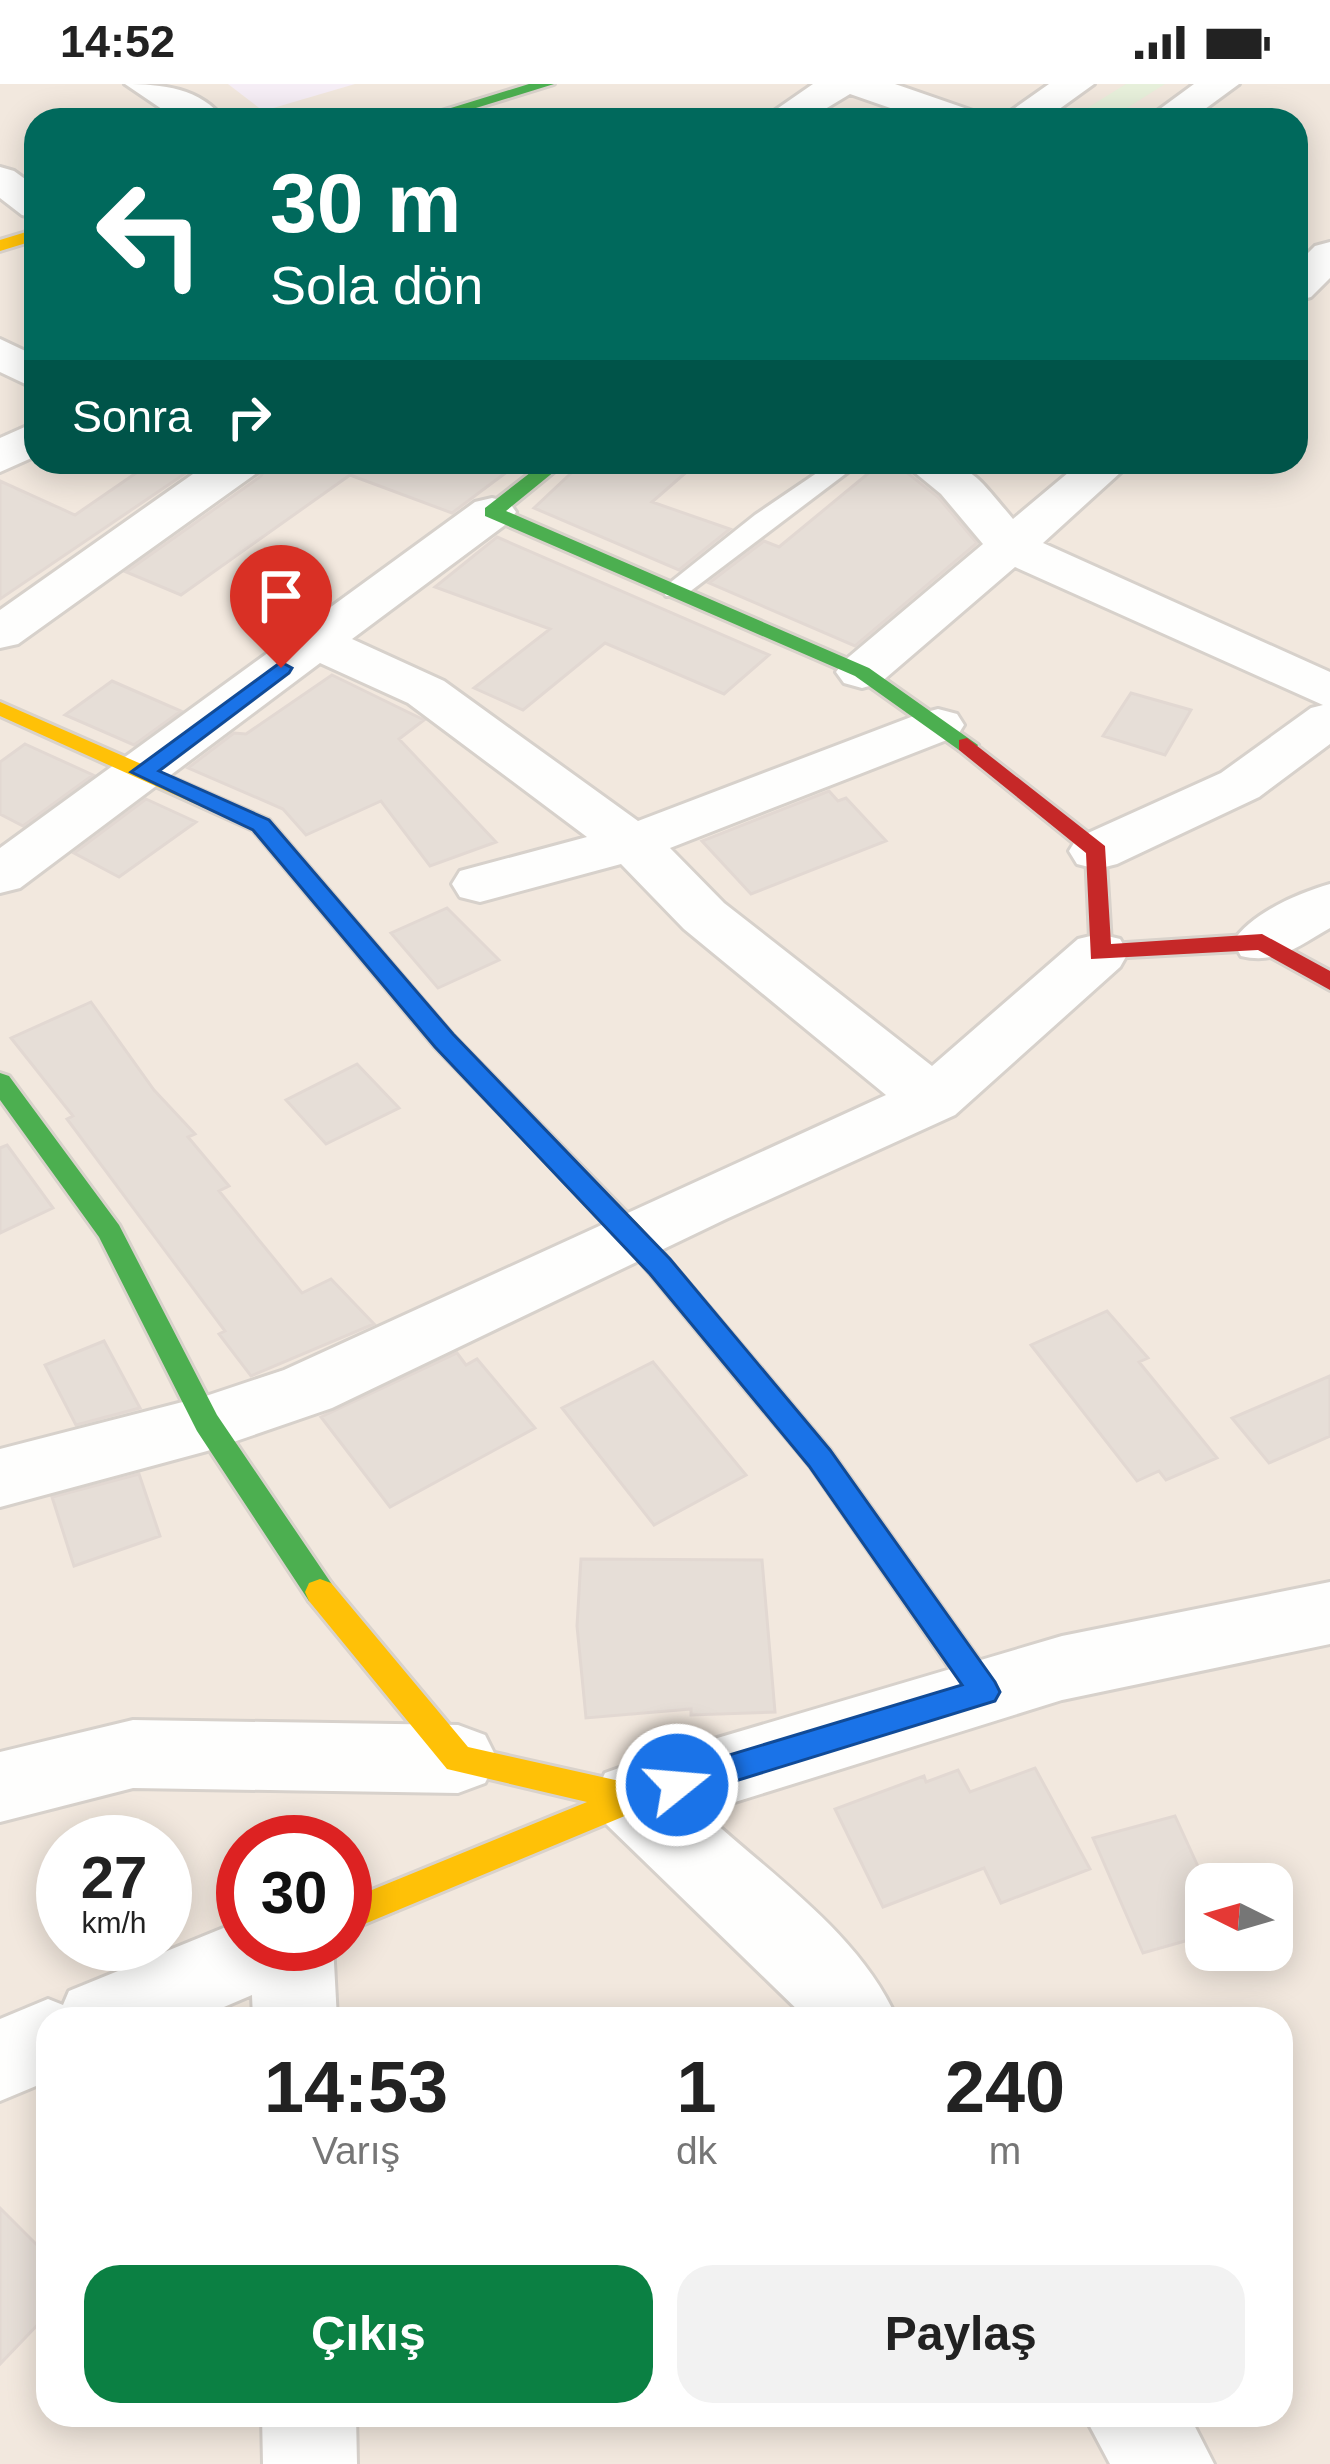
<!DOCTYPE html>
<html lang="tr">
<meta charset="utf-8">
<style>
body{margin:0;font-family:Helvetica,sans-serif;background:#f2f2f2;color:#222;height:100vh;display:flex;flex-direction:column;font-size:45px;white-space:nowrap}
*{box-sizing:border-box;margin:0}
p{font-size:39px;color:#767676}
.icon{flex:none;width:66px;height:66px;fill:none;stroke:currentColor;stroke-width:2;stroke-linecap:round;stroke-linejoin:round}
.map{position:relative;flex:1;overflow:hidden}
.side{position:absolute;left:36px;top:1923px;width:1257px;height:420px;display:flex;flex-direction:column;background:#fff;border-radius:36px;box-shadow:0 6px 30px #0003}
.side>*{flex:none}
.hud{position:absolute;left:24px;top:24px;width:1284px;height:366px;border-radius:36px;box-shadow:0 6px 30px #0003;background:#00695c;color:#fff;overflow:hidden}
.needle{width:78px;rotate:275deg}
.buttons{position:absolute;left:1185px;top:1779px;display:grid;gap:24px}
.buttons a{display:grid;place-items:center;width:108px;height:108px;border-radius:24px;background:#fff;box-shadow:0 6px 30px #0003;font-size:60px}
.speed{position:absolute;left:36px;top:1731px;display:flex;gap:24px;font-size:60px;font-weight:700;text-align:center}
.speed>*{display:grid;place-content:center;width:156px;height:156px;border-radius:50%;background:#fff;box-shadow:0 6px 30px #0003;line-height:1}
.speed small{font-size:30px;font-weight:400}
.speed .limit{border:18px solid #d22;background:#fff;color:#111}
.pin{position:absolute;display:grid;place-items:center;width:102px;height:102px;color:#fff;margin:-123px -51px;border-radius:50% 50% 50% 0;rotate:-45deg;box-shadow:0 0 12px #0007}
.pin .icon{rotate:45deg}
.me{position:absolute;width:132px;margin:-66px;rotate:73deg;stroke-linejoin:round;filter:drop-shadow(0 0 9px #0008)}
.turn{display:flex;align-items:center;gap:42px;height:252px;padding:0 48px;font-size:54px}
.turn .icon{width:156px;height:156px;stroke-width:2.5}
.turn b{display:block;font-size:84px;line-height:102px}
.then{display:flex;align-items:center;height:114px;padding:0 48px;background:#0003;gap:24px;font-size:45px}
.eta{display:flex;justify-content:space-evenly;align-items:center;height:204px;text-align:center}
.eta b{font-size:72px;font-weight:800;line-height:84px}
.action{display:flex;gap:24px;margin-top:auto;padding:24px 48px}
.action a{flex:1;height:138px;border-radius:36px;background:#0b8043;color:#fff;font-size:48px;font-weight:800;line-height:138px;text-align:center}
.action a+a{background:#f2f2f2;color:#222}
.status{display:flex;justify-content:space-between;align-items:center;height:84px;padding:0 60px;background:#fff;direction:ltr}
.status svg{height:33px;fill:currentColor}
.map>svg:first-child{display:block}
.residential{fill:#f2e8de;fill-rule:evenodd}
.education{fill:#f6eef6}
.green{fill:#e7f0db}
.building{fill:#e6ded7;stroke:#e2d8d2;stroke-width:3}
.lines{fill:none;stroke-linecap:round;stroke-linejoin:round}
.lane-casing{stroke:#d7d1cb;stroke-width:6}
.street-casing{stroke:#d7d1cb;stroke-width:6}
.fast-casing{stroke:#d9d2cb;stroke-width:6}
.slow-casing{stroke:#d9d2cb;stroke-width:6}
.jam-casing{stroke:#d9d2cb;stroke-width:6}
.lane{fill:#fefefd;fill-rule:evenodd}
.street{fill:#fefefd;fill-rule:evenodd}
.fast{fill:#4caf50;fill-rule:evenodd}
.slow{fill:#ffc107;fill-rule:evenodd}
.jam{fill:#c62828;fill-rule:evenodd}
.route{fill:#1a73e8;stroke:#114b97;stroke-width:3}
</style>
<div class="status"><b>14:52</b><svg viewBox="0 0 49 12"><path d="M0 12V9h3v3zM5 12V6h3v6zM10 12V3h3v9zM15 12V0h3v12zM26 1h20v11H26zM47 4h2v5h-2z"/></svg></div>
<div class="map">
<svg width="1330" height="2380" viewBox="0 0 1330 2380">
<rect width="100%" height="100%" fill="#f9f5f0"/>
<!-- residential -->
<path class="residential" d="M 0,0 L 1330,0 L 1330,2380 L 0,2380 ZM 36,36 L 1296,36 L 1296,378 L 36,378 ZM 63,1758 L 165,1758 L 165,1860 L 63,1860 ZM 243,1758 L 345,1758 L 345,1860 L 243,1860 ZM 1206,1800 L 1272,1800 L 1272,1866 L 1206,1866 ZM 48,1935 L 1281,1935 L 1281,2331 L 48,2331 Z"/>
<!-- education -->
<path class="education" d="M 228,0 L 355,0 L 263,27 Z"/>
<!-- green -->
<path class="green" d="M 1126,0 L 1165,0 L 1108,36 L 1068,36 Z"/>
<!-- building -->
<path class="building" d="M 152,378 L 202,378 L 0,515 L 0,397 L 75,431 Z
M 268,378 L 520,378 L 452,429 L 350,391 L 181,511 L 126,488 L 261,392 Z
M 583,378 L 698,378 L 652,418 L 730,445 L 679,486 L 534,424 Z
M 882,378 L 905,387 L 938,413 L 977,459 L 855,562 L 709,499 L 764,457 L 779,463 Z
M 497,453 L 769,571 L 724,610 L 605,559 L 523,626 L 474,604 L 550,545 L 435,503 Z
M 332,591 L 424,636 L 399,655 L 496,758 L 430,782 L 381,717 L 306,751 L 283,725 L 188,684 L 234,649 L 246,650 Z
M 112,597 L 181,627 L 134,661 L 65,631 Z
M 1131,609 L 1191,626 L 1165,671 L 1103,652 Z
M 25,660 L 93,691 L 23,742 L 0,730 L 0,678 Z
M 829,707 L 838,717 L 846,714 L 886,757 L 751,810 L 702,757 Z
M 146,715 L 196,738 L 119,793 L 74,769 Z
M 447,824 L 499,876 L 438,904 L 391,849 Z
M 91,918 L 154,1006 L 195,1050 L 188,1053 L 229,1102 L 219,1107 L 302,1209 L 331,1195 L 374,1240 L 251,1292 L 219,1250 L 225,1247 L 67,1035 L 73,1032 L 11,954 Z
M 357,980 L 399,1024 L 326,1060 L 286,1016 Z
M 7,1061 L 53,1124 L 0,1149 L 0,1064 Z
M 1107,1227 L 1148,1274 L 1139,1278 L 1217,1374 L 1166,1396 L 1159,1387 L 1137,1397 L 1031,1261 Z
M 104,1257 L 140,1324 L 76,1341 L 45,1281 Z
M 457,1269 L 466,1281 L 477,1275 L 535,1344 L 390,1423 L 321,1333 Z
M 653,1278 L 746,1391 L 654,1441 L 562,1324 Z
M 1330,1292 L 1330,1352 L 1269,1379 L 1232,1334 Z
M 139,1390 L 160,1452 L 74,1482 L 52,1413 Z
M 581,1475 L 762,1476 L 775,1628 L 691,1631 L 691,1625 L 586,1634 L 577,1542 Z
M 1035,1684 L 1090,1785 L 1001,1819 L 984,1784 L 883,1823 L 835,1725 L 924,1692 L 926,1698 L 958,1686 L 970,1708 Z
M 1175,1732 L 1206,1800 L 1206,1851 L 1143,1869 L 1093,1754 Z
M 0,2124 L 48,2172 L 48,2230 L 0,2280 Z"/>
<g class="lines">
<!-- lane casing -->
<g class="lane-casing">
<path id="lane" d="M 833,378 L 861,378 L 684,512 L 666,512 L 663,507 L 666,502 L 755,431 Z"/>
</g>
<!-- street casing -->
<g class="street-casing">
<path id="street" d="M 125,0 C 161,0 202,4 224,36 L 178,36 Z
M 813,0 L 895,0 L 976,28 L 981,36 L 925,36 L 850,10 L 807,36 L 761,36 Z
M 1049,0 L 1094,0 L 1044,36 L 998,36 Z
M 1194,0 L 1239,0 L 1190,36 L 1145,36 Z
M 0,83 L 14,87 L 36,103 L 36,134 L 22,131 L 0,114 Z
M 1330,158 L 1330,194 L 1311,213 L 1296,217 L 1296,181 L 1315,162 Z
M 0,255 L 36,272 L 36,305 L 0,288 Z
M 36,338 L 36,372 L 0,388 L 0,354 Z
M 210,378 L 264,378 L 258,388 L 18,560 L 0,564 L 0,526 Z
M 902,378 C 972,378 969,383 1013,435 L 1081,378 L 1132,378 L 1043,459 L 1330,588 L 1330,660 L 1259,713 L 1117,780 L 1097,785 L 1077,780 L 1069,767 L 1077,754 L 1221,689 L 1311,624 L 1323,621 L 1015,483 L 880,599 L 862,604 L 844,599 L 836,588 L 844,577 L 983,460 L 941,410 Z
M 492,414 L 509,418 L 516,428 L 509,438 L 352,555 L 444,597 L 638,737 L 919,630 L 938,625 L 957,630 L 964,641 L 957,652 L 670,764 L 724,819 L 932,982 L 1078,855 L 1099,850 L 1120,855 L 1128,869 L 1120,883 L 955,1031 L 726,1135 L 332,1324 L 207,1367 L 0,1423 L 0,1365 L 206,1312 L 284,1286 L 886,1011 L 684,845 L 621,780 L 480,818 L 460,813 L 452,800 L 460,787 L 587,753 L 408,619 L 320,579 L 20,804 L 0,809 L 0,764 L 475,418 Z
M 1330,800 L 1330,844 C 1300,861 1277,881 1241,872 L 1233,858 C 1250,830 1298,809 1330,800 Z
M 1330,1498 L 1330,1560 L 1062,1616 L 703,1728 C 770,1790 860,1850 897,1935 L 807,1935 L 605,1739 L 594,1714 L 605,1689 L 633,1679 L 1062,1552 Z
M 133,1636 L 458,1641 L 485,1651 L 497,1675 L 485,1699 L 458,1709 L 133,1704 L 0,1738 L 0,1668 Z
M 243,1836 L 243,1860 L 333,1860 L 337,1935 L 253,1935 L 252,1911 L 196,1935 L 48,1935 L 48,1997 L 0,2017 L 0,1935 L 48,1915 L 63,1921 L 69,1907 Z
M 262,2331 L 356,2331 L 357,2380 L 263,2380 Z
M 1084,2331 L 1189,2331 L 1214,2380 L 1110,2380 Z"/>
</g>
<!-- fast casing -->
<g class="fast-casing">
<path id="fast" d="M 529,0 L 554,0 L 437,36 L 412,36 Z
M 544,378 L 566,378 L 506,427 L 869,584 L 978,661 L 975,666 L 959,666 L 855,592 L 485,432 L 485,424 Z
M 0,989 L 9,992 L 119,1141 L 217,1331 L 331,1499 L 335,1508 L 331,1517 L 320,1521 L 309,1517 L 197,1347 L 99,1153 L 0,1016 Z"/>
</g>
<!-- slow casing -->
<g class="slow-casing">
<path id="slow" d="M 36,145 L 36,156 L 0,167 L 0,156 Z
M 0,618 L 269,736 L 453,951 L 642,1144 L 761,1284 L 765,1292 L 761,1300 L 741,1300 L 624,1158 L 435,963 L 253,746 L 0,632 Z
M 320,1495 L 331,1499 L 468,1663 L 633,1700 L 644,1704 L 649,1714 L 644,1724 L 345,1848 L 345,1817 L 587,1718 L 447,1685 L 309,1517 L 305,1508 L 309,1499 Z"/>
</g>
<!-- jam casing -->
<g class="jam-casing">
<path id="jam" d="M 967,654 L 1105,762 L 1111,860 L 1262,850 L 1330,887 L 1330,906 L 1258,866 L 1091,875 L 1086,769 L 959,666 L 959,656 Z
M 751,1281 L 761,1284 L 830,1366 L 995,1598 L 1000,1608 L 995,1618 L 984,1621 L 973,1618 L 810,1382 L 741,1300 L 737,1292 L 741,1284 Z"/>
</g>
<!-- lane -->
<use href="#lane" class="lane"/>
<!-- street -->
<use href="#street" class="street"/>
<!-- fast -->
<use href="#fast" class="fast"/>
<!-- slow -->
<use href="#slow" class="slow"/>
<!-- jam -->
<use href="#jam" class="jam"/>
</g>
<!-- route -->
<path class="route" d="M 281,578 L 292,584 L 289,589 L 159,687 L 269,736 L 453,950 L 670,1175 L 830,1366 L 995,1598 L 1000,1608 L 995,1617 L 677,1715 L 666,1711 L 661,1701 L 666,1690 L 962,1601 L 809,1382 L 650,1190 L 435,963 L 253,746 L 131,688 Z"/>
</svg>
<div class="buttons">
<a><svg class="needle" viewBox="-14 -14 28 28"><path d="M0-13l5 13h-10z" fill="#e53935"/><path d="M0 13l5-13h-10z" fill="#767676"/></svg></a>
</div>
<div class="speed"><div>27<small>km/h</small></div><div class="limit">30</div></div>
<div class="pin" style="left:281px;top:584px;background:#d93025"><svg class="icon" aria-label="arrive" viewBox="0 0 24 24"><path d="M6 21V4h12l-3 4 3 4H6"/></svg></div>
<svg class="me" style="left:677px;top:1701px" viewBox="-20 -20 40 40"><circle r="17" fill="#1a73e8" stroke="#fff" stroke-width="3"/><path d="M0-11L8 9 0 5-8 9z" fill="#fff"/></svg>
<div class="hud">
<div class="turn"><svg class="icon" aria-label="left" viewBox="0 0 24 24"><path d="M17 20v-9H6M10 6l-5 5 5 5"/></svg><div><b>30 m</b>Sola dön</div></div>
<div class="then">Sonra<svg class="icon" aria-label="right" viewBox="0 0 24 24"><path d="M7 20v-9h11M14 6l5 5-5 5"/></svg></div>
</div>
<section class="side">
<div class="eta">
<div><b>14:53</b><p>Varış</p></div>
<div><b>1</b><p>dk</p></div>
<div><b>240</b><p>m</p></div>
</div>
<div class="action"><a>Çıkış</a><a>Paylaş</a></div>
</section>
</div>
